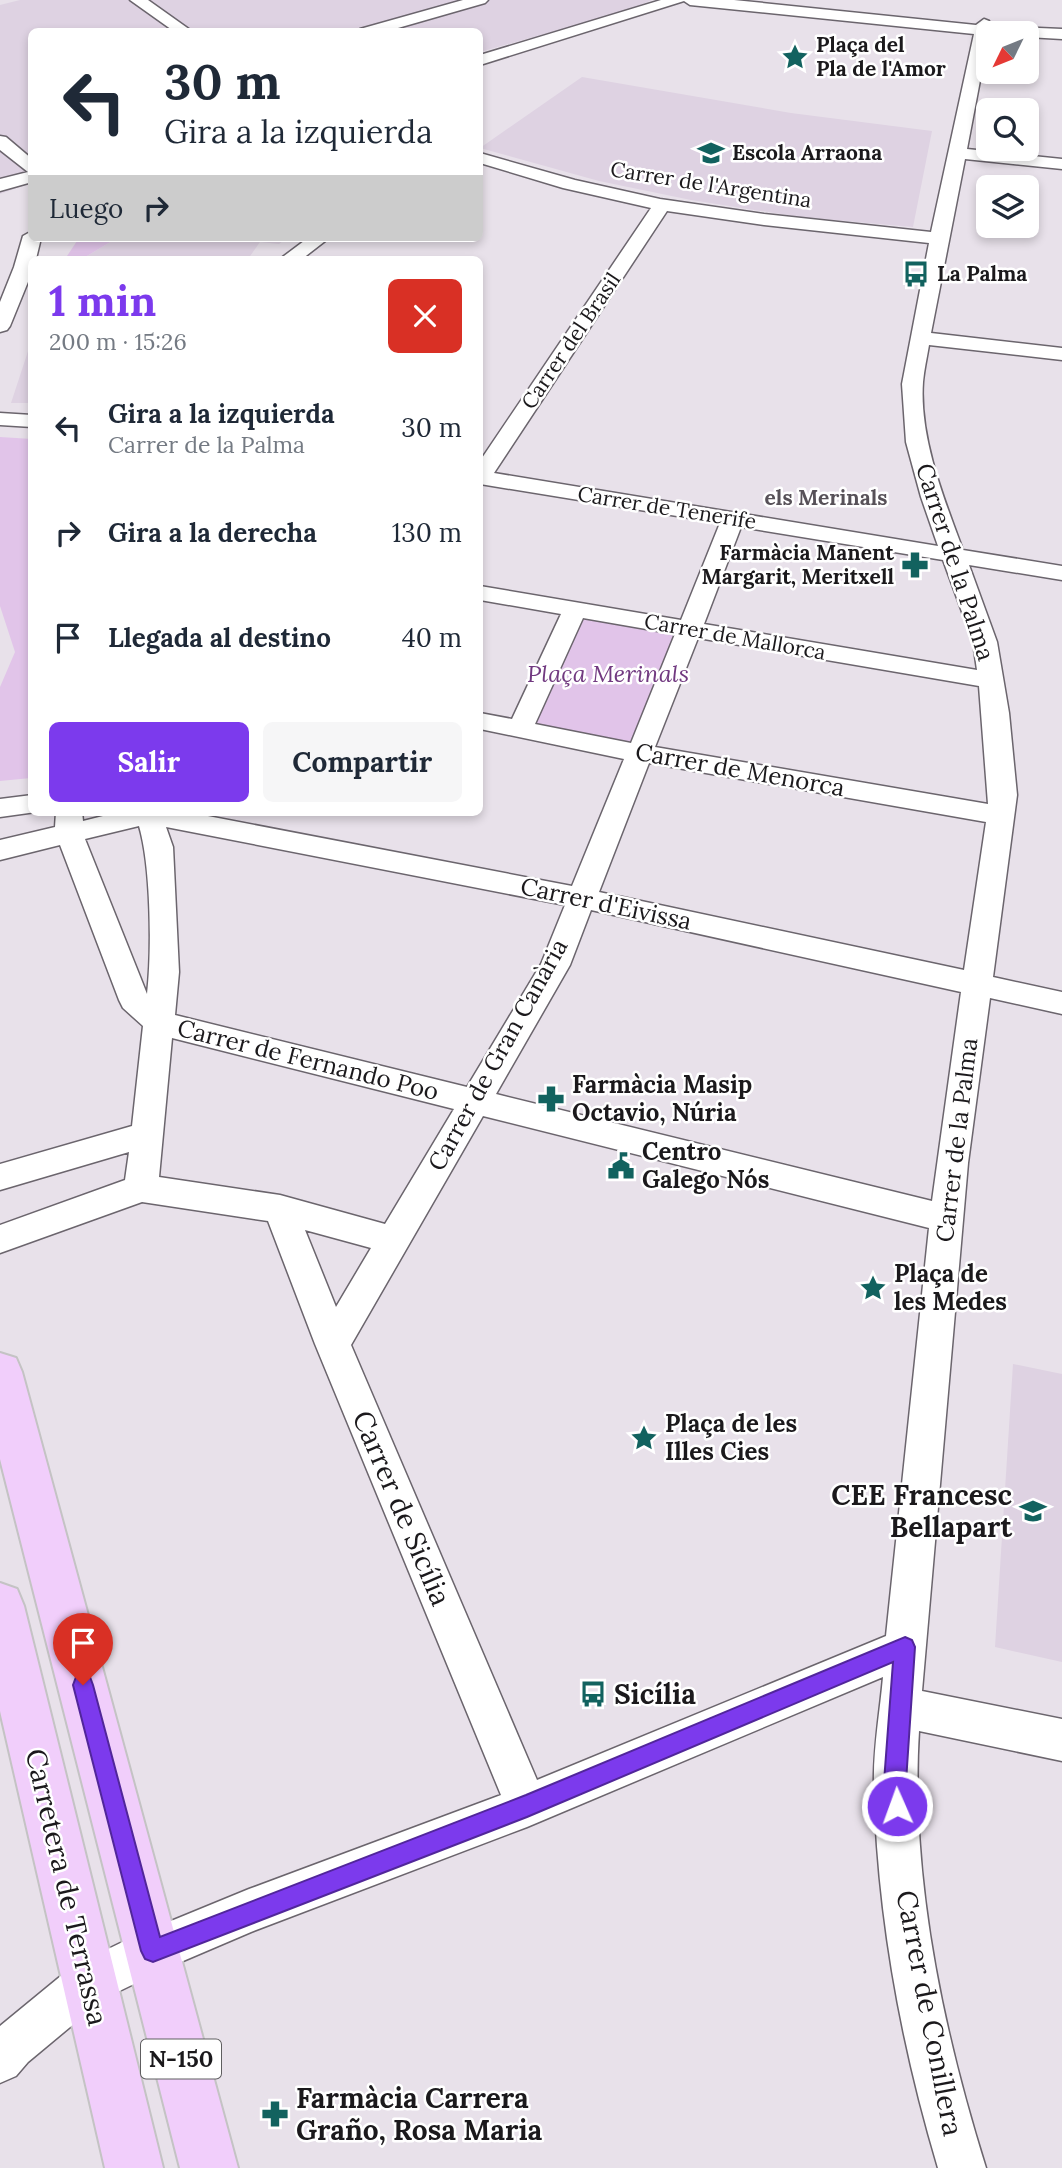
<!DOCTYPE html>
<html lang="es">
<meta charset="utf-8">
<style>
body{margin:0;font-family:Lora,serif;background:#f6f6f7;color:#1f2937;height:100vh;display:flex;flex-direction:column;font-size:26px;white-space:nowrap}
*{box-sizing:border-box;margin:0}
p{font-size:23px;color:#747a83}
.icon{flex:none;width:38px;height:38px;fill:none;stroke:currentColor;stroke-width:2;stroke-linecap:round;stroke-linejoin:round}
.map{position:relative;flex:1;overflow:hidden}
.details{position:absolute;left:28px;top:256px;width:455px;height:560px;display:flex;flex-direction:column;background:#fff;border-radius:10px;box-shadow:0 4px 10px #0003}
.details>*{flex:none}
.top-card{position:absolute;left:28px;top:28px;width:455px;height:214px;border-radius:10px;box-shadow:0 4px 10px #0003;background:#fff;color:#1f2937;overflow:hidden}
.needle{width:46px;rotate:227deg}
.tools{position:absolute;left:976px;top:21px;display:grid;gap:14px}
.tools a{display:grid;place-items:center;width:63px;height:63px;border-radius:10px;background:#fff;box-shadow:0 4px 10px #0003;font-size:35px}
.pin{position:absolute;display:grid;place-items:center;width:60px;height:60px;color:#fff;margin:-72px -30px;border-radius:50% 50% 50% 0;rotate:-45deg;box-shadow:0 0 7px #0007}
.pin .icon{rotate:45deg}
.me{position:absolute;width:77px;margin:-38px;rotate:358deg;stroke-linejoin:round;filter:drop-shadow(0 0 5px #0008)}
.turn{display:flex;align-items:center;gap:24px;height:147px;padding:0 21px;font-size:32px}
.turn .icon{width:91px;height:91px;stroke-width:2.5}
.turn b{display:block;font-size:49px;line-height:60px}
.then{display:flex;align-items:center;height:66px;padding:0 21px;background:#0003;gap:14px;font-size:26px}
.round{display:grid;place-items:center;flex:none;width:74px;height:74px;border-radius:10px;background:#f6f6f7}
.headline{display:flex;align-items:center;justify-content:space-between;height:119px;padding:0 21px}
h1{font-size:42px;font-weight:700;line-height:52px;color:#7c3aed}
.button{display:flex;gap:14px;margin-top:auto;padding:14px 21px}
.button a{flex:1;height:80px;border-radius:10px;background:#7c3aed;color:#fff;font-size:28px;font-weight:700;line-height:80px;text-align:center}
.button a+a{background:#f6f6f7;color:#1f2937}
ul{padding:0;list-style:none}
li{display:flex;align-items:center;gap:21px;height:105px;padding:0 21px}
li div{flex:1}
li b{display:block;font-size:26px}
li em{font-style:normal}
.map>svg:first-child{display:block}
.built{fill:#ded2e2}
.green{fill:#e1c4e9}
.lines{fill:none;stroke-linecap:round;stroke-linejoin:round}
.minor-casing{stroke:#6b656d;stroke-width:3}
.primary-casing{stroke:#c4c3c4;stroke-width:4}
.minor{fill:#fff;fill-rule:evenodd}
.primary{fill:#f1cefb;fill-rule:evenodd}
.route{fill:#7c3aed;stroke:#51269a;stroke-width:2}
.labels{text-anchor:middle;stroke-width:5;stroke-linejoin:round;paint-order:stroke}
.far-poi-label{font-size:21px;font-weight:bold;fill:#1b191c;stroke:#fff;text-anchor:start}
.far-street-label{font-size:21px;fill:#1b191c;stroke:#fff}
.far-neighbourhood-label{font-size:21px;font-weight:bold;fill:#575158;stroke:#fff}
.shield{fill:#fff;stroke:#5f5e60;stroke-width:2}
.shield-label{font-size:23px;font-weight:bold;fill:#1b191c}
.street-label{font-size:24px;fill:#1b191c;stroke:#fff}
.park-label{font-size:24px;font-style:italic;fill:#713980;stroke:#fff}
.poi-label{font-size:24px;font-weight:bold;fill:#1b191c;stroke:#fff;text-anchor:start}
.near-poi-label{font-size:28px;font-weight:bold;fill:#1b191c;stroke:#fff;text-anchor:start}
.near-street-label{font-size:28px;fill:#1b191c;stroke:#fff}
</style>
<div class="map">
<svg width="1062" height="2168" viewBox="0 0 1062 2168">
<rect width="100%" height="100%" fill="#e8e1ea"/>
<!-- built -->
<path class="built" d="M 20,0 L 652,0 L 626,11 L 480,52 L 480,32 L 32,32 L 31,183 L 0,194 L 0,5 Z
M 582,77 L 791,113 L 932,131 L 913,227 L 800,217 L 691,200 L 599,181 L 480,148 Z
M 117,238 L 287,238 L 279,244 L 260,242 L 248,259 L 82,259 Z
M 31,342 L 31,403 L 11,403 Z
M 1013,1364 L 1062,1374 L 1062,1662 L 995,1647 Z"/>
<!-- green -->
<path class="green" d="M 79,238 L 117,238 L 82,259 L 65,259 Z
M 0,437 L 32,439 L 31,778 L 0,781 L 0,687 L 15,652 L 0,606 Z
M 575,609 L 688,629 L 639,753 L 520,729 Z"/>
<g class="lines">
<!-- minor casing -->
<g class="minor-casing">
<path id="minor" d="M 130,0 L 148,0 L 193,32 L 175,32 Z
M 463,0 L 488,0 L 485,3 L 384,32 L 358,32 L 360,29 Z
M 661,0 L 734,0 L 976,25 L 984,19 L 989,21 L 991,26 L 1062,29 L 1062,39 L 1027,37 L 1027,33 L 989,33 L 967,149 L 1062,159 L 1062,169 L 965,159 L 931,333 L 1062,348 L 1062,360 L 929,345 C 927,357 924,370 923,382 C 919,437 944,499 963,550 L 1062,566 L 1062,580 L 969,565 L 997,642 L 1009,713 L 1017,795 L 993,977 L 1062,992 L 1062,1014 L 990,998 L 968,1163 L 922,1691 L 1062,1719 L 1062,1761 L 919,1731 C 910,1875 943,2031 986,2168 L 938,2168 C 901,2044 877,1914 874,1784 C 873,1749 880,1712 883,1677 L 527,1827 L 251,1932 L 169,1967 L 105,1998 L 28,2062 L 16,2076 L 0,2083 L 0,2026 L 73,1966 L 137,1935 L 249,1889 L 501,1795 L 315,1344 L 268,1221 L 142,1202 L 0,1253 L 0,1225 L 125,1180 L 129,1152 L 0,1190 L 0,1164 L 132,1126 L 143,1026 L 123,1008 L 119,1000 L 60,845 L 0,860 L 0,840 L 55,827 L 56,812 L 82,812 L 83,821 L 119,812 L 187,812 L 572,886 L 624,759 L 480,729 L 480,713 L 512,719 L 561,614 L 480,600 L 480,586 L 681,620 L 720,523 L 480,484 L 480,461 L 651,208 L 563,188 L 480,163 L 480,153 L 575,180 L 660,199 L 764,214 L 931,232 L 974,34 L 690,5 L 684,1 L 480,65 L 480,55 ZM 667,211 L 764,225 L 929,243 L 902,384 L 906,442 L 921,497 L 938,546 L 494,473 ZM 741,527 L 943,560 L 973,642 L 977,670 L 704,624 ZM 583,618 L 675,634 L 631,743 L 535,724 ZM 698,638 L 979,686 L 988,804 L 655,747 ZM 649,763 L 986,822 L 964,970 L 599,892 ZM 139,826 C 151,866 152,951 147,994 L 85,839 ZM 166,827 L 565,905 L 541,964 L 467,1087 L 175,1015 L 179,972 L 173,847 ZM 591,910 L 961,992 L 932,1201 L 496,1094 L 570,965 ZM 172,1038 L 454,1109 L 385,1224 L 280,1195 L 159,1177 ZM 483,1116 L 929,1228 L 886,1636 L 537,1780 L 351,1345 ZM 305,1230 L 371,1248 L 336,1307 Z
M 0,136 L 6,137 L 32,159 L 32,182 L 0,191 L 0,179 L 28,172 L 0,150 Z
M 32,231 L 32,238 L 41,238 L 36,259 L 32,259 L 32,272 L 10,326 L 7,330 L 0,332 L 0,302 L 14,267 L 23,236 Z
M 308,238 L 329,238 L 302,259 L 280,259 Z
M 0,413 L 32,415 L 32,427 L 0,425 Z
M 32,795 L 32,812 L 36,812 L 0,817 L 0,799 Z"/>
</g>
<!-- primary casing -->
<g class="primary-casing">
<path id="primary" d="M 0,1353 L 16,1358 L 22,1372 L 238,2168 L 180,2168 L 0,1459 Z
M 0,1583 L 17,1589 L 24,1606 L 163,2168 L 105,2168 L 0,1711 Z"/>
</g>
<!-- minor -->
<use href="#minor" class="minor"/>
<!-- primary -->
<use href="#primary" class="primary"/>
</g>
<!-- route -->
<path class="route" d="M 905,1637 L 912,1640 L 915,1647 L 906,1782 L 908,1806 L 905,1814 L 897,1817 L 889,1814 L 884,1782 L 893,1662 L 527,1817 L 153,1962 L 145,1959 L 141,1951 L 73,1685 L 76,1677 L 83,1674 L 90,1677 L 93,1685 L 160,1937 L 526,1795 Z"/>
<!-- icons -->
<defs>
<g id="sight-bare" transform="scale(2.1)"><path d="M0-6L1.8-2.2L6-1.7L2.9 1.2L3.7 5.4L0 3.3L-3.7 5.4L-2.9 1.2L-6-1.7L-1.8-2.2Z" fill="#12625f" stroke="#fff" stroke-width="2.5" paint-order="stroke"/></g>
<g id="school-bare" transform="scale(2.1)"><path d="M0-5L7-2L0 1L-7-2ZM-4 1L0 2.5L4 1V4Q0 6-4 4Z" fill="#12625f" stroke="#fff" stroke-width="2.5" paint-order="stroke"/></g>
<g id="bus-bare" transform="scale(2.1)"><path d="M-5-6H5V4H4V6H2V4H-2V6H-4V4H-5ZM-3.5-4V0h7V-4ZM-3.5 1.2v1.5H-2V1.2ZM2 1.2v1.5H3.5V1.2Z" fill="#12625f" stroke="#fff" stroke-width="2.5" paint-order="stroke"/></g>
<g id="pharmacy-bare" transform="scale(2.1)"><path d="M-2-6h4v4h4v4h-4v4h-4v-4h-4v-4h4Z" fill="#12625f" stroke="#fff" stroke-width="2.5" paint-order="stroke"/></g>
<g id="civic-bare" transform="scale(2.1)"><path d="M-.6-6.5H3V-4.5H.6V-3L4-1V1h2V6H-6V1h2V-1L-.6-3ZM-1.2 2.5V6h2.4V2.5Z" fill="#12625f" stroke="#fff" stroke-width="2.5" paint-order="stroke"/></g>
</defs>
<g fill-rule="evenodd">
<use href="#sight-bare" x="795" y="57"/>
<use href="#school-bare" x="711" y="153"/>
<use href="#bus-bare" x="916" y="274"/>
<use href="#pharmacy-bare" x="915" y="565"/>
<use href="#pharmacy-bare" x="551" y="1099"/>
<use href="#civic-bare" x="621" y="1166"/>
<use href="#sight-bare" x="873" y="1288"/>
<use href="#sight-bare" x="644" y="1438"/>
<use href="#school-bare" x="1033" y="1511"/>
<use href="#bus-bare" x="593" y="1694"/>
<use href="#pharmacy-bare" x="275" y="2114"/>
</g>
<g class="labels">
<!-- far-poi labels -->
<g class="far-poi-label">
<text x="816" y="52">Plaça del<tspan x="816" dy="24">Pla de l'Amor</tspan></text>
<text x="732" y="160">Escola Arraona</text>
<text x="937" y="281">La Palma</text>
<text x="894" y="560" text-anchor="end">Farmàcia Manent<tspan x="894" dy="24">Margarit, Meritxell</tspan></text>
</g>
<!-- far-street labels -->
<g class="far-street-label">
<text transform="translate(711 185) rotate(9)" y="7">Carrer de l'Argentina</text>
<text transform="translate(571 341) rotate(-56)" y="7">Carrer del Brasil</text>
<text transform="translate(667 508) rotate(9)" y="7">Carrer de Tenerife</text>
<text transform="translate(735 637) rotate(10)" y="7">Carrer de Mallorca</text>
</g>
<!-- far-neighbourhood labels -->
<g class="far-neighbourhood-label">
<text x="826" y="505">els Merinals</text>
</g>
<!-- shield labels -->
<rect class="shield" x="141" y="2039.5" width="80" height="39" rx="5"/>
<g class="shield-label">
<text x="181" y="2067">N-150</text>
</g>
<!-- street labels -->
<g class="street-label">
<text transform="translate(955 562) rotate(72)" y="8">Carrer de la Palma</text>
<text transform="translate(740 770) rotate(10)" y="8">Carrer de Menorca</text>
<text transform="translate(606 904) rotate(12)" y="8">Carrer d'Eivissa</text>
<text transform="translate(498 1055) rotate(-61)" y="8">Carrer de Gran Canària</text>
<text transform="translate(308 1060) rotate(14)" y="8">Carrer de Fernando Poo</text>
<text transform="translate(957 1140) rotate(-83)" y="8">Carrer de la Palma</text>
</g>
<!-- park labels -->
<g class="park-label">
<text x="608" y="682">Plaça Merinals</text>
</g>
<!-- poi labels -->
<g class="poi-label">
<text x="572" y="1093">Farmàcia Masip<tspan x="572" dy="28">Octavio, Núria</tspan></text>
<text x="642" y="1160">Centro<tspan x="642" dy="28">Galego Nós</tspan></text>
<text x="894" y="1282">Plaça de<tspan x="894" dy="28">les Medes</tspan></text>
<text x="665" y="1432">Plaça de les<tspan x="665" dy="28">Illes Cies</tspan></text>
</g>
<!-- near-poi labels -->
<g class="near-poi-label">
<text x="1012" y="1505" text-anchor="end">CEE Francesc<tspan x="1012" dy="32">Bellapart</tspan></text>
<text x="614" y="1704">Sicília</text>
<text x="296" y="2108">Farmàcia Carrera<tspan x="296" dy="32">Graño, Rosa Maria</tspan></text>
</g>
<!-- near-street labels -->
<g class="near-street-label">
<text transform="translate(402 1508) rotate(67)" y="10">Carrer de Sicília</text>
<text transform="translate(67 1887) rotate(77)" y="10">Carretera de Terrassa</text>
<text transform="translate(930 2013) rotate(79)" y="10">Carrer de Conillera</text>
</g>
</g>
</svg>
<div class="tools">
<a><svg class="needle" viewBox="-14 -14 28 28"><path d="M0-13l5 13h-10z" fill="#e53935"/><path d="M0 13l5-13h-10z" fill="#747a83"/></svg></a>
<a><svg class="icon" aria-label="search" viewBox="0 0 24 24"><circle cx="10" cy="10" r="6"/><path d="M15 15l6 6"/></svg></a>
<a><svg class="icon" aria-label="layers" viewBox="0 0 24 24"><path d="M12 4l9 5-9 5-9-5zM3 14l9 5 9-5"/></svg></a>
</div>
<div class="pin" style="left:83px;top:1685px;background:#d93025"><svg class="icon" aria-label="arrive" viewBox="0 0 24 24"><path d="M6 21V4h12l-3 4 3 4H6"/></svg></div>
<svg class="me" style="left:897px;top:1806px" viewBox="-20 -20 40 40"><circle r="17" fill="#7c3aed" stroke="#fff" stroke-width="3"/><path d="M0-11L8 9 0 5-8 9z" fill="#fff"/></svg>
<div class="top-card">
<div class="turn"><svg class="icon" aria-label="left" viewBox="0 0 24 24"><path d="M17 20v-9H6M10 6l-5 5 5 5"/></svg><div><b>30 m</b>Gira a la izquierda</div></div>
<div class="then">Luego<svg class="icon" aria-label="right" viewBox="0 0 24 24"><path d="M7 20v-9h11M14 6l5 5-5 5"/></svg></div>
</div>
<section class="details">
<div class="headline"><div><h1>1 min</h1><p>200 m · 15:26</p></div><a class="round" style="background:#d93025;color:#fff"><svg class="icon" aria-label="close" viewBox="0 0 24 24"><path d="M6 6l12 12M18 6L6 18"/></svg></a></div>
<ul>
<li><svg class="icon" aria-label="left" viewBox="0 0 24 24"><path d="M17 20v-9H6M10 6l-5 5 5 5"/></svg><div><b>Gira a la izquierda</b><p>Carrer de la Palma</p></div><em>30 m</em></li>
<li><svg class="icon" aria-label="right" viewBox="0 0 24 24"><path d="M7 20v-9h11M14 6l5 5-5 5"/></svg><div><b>Gira a la derecha</b></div><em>130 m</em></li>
<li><svg class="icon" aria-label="arrive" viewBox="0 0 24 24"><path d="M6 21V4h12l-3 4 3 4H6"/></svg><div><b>Llegada al destino</b></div><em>40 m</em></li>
</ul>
<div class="button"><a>Salir</a><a>Compartir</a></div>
</section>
</div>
